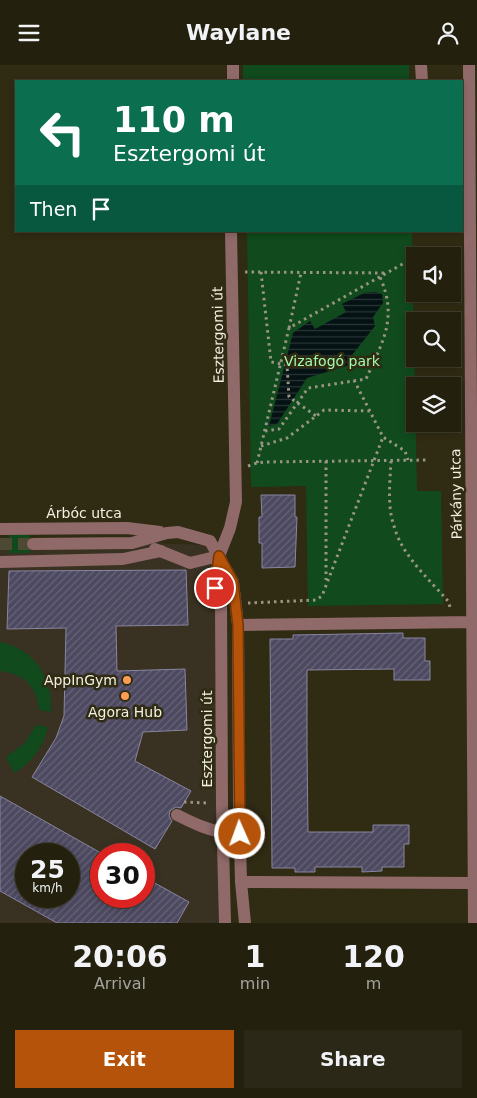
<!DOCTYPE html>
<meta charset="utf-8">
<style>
body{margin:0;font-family:"DejaVu Sans",sans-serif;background:#2c2817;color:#f1f3f6;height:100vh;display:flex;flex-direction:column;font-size:19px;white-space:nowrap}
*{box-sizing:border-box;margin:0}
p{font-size:16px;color:#a3a39e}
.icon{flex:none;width:28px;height:28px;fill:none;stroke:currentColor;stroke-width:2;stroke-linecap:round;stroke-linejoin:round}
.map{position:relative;height:858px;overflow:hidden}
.drawer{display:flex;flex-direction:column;background:#24200e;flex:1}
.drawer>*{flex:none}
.banner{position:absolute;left:15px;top:15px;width:448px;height:152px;border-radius:0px;box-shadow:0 2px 8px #0003,0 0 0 1px #413e2e;background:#0b6e4f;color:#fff;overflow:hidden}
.fabs{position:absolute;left:406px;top:182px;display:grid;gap:10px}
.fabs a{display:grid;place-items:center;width:55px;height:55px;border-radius:0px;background:#24200e;box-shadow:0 2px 8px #0003,0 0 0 1px #413e2e;font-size:25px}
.speed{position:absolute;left:15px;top:778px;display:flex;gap:10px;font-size:25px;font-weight:700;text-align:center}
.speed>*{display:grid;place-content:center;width:65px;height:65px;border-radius:50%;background:#24200e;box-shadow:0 2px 8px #0003,0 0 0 1px #413e2e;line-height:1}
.speed small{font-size:12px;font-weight:400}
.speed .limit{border:8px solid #d22;background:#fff;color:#111}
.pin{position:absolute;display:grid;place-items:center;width:42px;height:42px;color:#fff;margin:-21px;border:2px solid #fff;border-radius:50%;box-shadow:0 1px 5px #0007}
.me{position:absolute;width:55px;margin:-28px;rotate:358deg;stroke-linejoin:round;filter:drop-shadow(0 0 4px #0008)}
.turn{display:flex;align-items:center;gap:18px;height:105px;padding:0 15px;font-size:22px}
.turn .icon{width:65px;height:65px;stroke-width:2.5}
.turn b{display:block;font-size:35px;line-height:42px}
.then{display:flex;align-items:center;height:48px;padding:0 15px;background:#0003;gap:10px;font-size:19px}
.eta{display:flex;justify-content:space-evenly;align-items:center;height:85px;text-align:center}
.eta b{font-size:30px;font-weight:600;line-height:35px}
.cta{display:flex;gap:10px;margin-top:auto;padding:10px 15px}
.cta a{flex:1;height:58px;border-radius:0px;background:#b45309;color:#fff;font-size:20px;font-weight:600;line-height:58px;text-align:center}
.cta a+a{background:#2c2817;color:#f1f3f6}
header{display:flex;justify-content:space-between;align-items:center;height:65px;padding:0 15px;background:#24200e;font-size:22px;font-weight:600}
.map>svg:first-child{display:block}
.commercial{fill:#393121;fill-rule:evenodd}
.green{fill:#104a1d}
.water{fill:url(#water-rules)}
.building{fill:url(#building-hatch);stroke:#8985a0;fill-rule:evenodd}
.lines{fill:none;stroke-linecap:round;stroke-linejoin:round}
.minor-tunnel{stroke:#4d4932;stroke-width:12;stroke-dasharray:12 6;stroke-linecap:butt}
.path{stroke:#999582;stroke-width:3;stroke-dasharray:2.5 4;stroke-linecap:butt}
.minor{stroke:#906a69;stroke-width:12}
.route-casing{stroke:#753606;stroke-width:12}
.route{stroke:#b45309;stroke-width:9}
.poi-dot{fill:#fd9c55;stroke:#302b13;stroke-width:2}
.labels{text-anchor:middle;stroke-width:5;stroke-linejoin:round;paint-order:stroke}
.street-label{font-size:14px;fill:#f3f0e1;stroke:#302b13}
.park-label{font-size:14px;fill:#a1fbac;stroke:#302b13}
.poi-label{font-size:14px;fill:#f3f0e1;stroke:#302b13;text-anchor:end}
</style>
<header><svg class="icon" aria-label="menu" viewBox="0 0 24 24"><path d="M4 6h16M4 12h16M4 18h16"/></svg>Waylane<svg class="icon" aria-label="person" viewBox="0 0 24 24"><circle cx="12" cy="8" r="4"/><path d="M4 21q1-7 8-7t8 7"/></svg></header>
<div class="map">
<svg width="477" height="858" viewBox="0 0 477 858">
<defs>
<pattern id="water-rules" width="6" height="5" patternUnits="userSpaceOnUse" patternTransform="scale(1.25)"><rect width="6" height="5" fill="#041214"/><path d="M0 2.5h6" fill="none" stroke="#293536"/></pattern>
<pattern id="building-hatch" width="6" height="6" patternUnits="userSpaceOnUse" patternTransform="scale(1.25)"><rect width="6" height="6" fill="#4d4961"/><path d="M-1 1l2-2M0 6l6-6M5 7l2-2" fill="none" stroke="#676477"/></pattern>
</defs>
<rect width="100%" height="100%" fill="#302b13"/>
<!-- commercial -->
<path class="commercial" d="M 103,476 L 227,481 L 228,802 L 223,858 L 0,858 L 0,477 ZM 26,789 L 69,789 L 69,831 L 26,831 ZM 101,789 L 144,789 L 144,831 L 101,831 Z"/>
<!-- green -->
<path class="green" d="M 243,0 L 409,0 L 409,16 L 243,16 Z
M 247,166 L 412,166 L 417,426 L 441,426 L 443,539 L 308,541 L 306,421 L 251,422 Z
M 9,470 L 30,470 L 30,488 L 9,488 Z
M 0,577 C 35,584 53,613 51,647 L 39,645 C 37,621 24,609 0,606 Z
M 36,660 L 48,662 C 43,683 32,697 14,708 L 6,692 L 24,679 Z"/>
<!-- water -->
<path class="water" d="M 375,227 L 382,229 L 383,238 L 373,252 L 375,261 L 352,290 L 350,300 L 307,313 L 277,359 L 269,361 L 293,268 L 310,256 L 315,264 L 346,247 L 342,239 L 364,228 Z"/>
<!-- building -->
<path class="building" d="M 261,430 L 295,430 L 295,452 L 297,452 L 295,502 L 262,503 L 262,478 L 259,478 L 259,452 L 262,452 Z
M 186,505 L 188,560 L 116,561 L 117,606 L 185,604 L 187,665 L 143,667 L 135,696 L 191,726 L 181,743 L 176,742 L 170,746 L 169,751 L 172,756 L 155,784 L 32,712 L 56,673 L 64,651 L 66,563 L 7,564 L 9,506 Z
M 403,568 L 403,573 L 425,573 L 425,596 L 430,596 L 430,615 L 394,615 L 394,604 L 307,605 L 307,681 L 308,767 L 373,767 L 373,760 L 409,760 L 409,779 L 404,779 L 404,802 L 382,802 L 382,806 L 362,807 L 362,802 L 315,802 L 315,807 L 295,807 L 295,803 L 272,803 L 270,574 L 293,574 L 293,570 Z
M 0,731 L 101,788 L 101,831 L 144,831 L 144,812 L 189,837 L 177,858 L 57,858 L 0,826 ZM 26,789 L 69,789 L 69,831 L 26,831 Z"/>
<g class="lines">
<!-- minor-tunnel -->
<path class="minor-tunnel" d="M 0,479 L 33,479"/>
<!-- path -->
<path class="path" d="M 416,191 L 424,187
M 245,207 L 387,208
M 261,207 L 271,297 L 287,300 L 289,332 L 316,351
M 289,263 L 301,208
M 354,315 L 383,372 L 405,386 L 408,395
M 265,366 L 279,364 L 308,323 L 366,314 C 383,276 398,253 380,212
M 261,381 L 287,373 L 324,345 L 370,346
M 326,396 L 326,515
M 391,396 C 390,417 387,441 394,461 C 402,491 429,514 448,536 L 451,545
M 257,398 L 289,263 L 415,192
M 248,401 L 257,398 L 264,397 L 427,395
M 248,538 L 316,535 L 322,531 L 383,372
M 184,737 L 208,738"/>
<!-- minor -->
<path class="minor" d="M 233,0 L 233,16
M 421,0 L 422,16
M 469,0 L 474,858
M 0,464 L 127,463 L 160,467
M 33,479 L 132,478 L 167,468 L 178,467 L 210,476 L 233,517 L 238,560 L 239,738 L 241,817 L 245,858
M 155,484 L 190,498 L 219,491
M 0,497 L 123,494 L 161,486
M 238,560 L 473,557
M 177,750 C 193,758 211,767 230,768
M 241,817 L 473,818
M 225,858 L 222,739 L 221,539 L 215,523 L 219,491 L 230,463 L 236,437 L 231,166"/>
</g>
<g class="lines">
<!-- route casing -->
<g class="route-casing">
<path id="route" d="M 215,523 L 219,491 L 233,517 L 238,560 L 240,769"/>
</g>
<!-- route -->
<use href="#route" class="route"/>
</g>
<!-- markers -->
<g class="poi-dot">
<circle cx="127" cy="615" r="5"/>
<circle cx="125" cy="631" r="5"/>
</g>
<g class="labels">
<!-- street labels -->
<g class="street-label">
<text transform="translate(218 270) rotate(-91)" y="5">Esztergomi út</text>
<text transform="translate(456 429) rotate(-91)" y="5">Párkány utca</text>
<text x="84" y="453">Árbóc utca</text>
<text transform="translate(207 674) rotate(-90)" y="5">Esztergomi út</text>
</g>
<!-- park labels -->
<g class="park-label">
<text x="332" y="301">Vizafogó park</text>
</g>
<!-- poi labels -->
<g class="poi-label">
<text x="117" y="620">AppInGym</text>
<text x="125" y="652" text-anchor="middle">Agora Hub</text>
</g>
</g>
</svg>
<div class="fabs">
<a><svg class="icon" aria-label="sound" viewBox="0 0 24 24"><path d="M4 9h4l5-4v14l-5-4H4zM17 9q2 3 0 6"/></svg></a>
<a><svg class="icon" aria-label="search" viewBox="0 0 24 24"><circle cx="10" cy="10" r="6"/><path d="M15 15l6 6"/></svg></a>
<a><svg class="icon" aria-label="layers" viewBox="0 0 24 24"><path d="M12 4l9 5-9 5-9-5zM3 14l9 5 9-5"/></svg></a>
</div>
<div class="speed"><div>25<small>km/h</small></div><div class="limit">30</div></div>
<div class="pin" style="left:215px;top:523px;background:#d93025"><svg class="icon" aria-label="arrive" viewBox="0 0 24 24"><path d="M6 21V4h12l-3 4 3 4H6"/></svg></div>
<svg class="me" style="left:240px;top:769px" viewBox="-20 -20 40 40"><circle r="17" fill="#b45309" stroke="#fff" stroke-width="3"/><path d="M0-11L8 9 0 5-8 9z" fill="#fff"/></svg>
<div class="banner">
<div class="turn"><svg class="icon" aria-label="left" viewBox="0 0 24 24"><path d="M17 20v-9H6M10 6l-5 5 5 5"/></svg><div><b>110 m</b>Esztergomi út</div></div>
<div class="then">Then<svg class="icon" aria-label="arrive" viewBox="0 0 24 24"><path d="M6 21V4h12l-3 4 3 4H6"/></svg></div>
</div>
</div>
<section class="drawer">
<div class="eta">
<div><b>20:06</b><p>Arrival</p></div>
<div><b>1</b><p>min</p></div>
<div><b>120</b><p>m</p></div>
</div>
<div class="cta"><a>Exit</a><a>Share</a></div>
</section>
